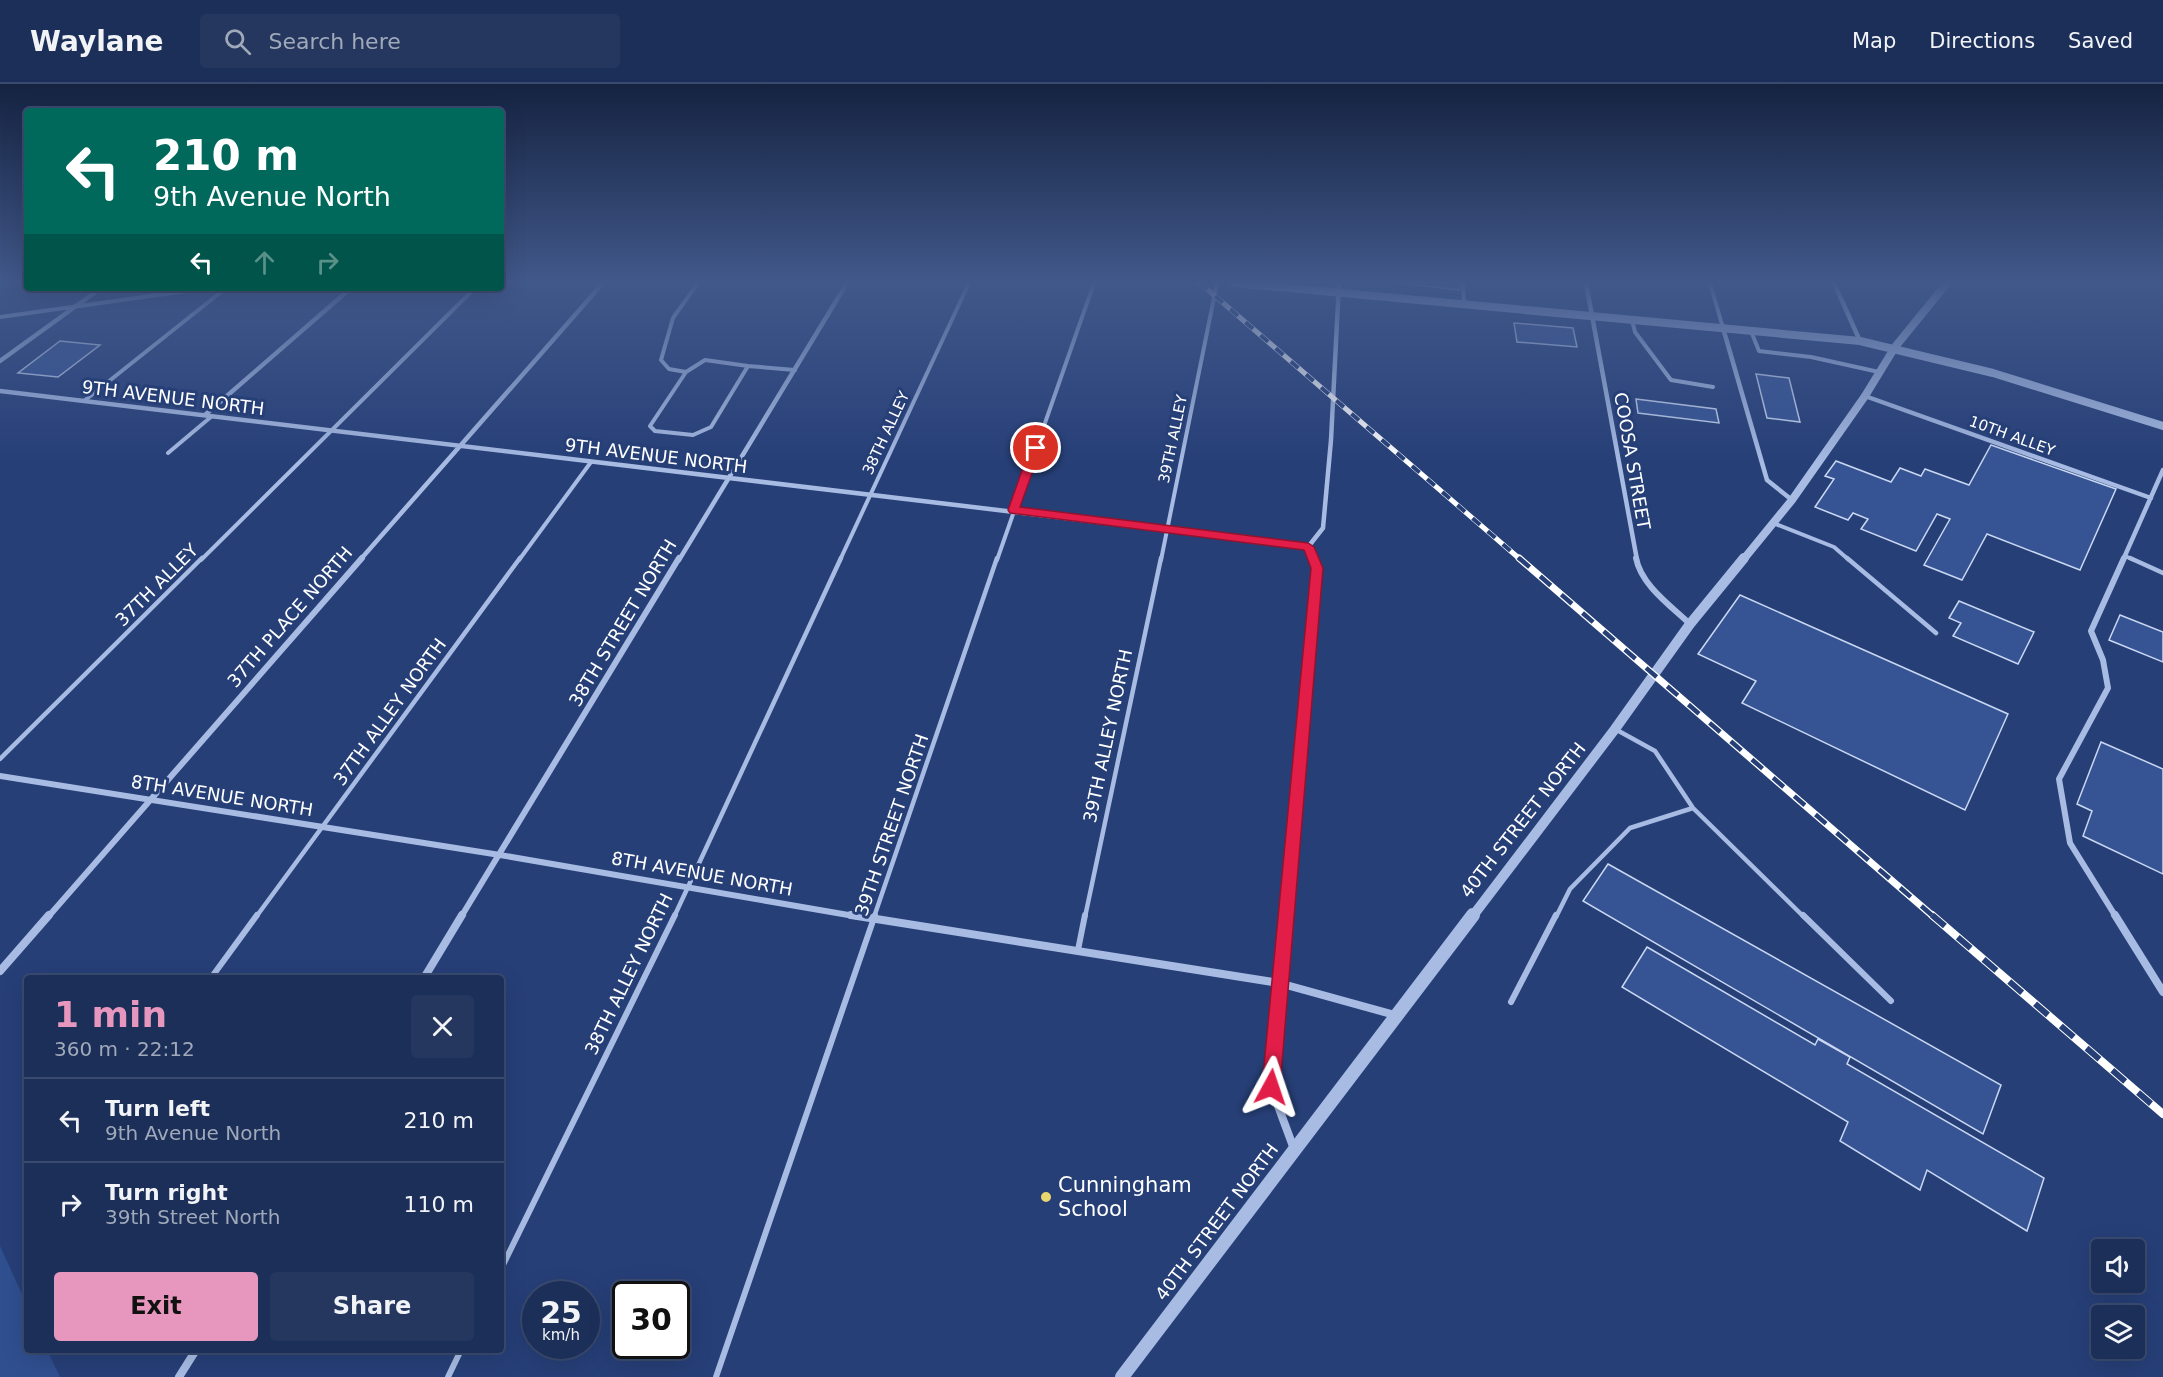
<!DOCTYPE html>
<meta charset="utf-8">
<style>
body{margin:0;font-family:"DejaVu Sans",sans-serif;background:#25375f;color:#f1f3f6;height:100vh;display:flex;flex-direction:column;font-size:22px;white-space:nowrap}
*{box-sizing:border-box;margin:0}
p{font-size:20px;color:#a0a9ba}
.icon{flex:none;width:33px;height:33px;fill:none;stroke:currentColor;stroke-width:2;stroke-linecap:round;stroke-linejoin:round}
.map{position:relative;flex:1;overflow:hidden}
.drawer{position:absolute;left:24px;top:891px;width:480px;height:378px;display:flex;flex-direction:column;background:#1c2f59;border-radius:6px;box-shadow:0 6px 24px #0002,0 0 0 2px #3a4a6f}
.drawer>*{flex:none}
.hud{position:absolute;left:24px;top:24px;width:480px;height:183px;border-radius:6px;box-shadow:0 6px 24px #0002,0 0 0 2px #3a4a6f;background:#00695c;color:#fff;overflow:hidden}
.controls{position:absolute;left:2091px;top:1155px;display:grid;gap:12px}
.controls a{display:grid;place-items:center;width:54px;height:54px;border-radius:6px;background:#1c2f59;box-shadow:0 6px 24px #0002,0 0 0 2px #3a4a6f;font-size:30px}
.speed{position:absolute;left:522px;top:1197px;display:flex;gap:12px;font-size:30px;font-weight:700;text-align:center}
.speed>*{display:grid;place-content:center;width:78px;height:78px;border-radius:50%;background:#1c2f59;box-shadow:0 6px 24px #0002,0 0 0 2px #3a4a6f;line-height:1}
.speed small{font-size:15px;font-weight:400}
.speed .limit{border:3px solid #111;border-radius:9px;background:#fff;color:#111}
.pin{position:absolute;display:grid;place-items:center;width:51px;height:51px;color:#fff;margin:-26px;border:3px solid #fff;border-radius:50%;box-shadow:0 2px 6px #0007}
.me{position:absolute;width:66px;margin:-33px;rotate:5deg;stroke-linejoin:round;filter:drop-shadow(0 0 4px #0008)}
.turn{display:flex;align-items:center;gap:21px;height:126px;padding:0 30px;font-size:27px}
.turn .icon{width:78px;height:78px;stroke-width:2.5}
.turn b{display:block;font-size:42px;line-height:51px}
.lanes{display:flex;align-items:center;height:57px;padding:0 30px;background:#0003;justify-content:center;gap:30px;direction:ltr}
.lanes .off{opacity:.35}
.round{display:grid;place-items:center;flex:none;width:63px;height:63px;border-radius:6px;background:#25375f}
.overview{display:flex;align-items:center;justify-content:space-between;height:102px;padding:0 30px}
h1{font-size:36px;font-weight:600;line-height:45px;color:#e797bd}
.action{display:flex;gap:12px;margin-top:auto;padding:12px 30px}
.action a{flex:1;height:69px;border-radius:6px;background:#e797bd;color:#111;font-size:24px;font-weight:600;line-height:69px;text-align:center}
.action a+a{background:#25375f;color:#f1f3f6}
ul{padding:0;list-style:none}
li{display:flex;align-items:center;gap:18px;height:84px;padding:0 30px;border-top:2px solid #3a4a6f}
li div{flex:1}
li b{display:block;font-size:22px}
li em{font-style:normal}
header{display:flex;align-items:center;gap:36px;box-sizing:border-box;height:84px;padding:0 30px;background:#1c2f59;border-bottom:2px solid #3a4a6f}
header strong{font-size:28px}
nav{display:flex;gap:33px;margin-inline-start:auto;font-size:21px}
.search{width:420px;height:54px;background:#25375f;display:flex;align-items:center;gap:15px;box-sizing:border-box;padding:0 21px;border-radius:6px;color:#a0a9ba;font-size:22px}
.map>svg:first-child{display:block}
.green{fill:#304f8f}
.building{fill:#365494;stroke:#c9d7f2;stroke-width:1.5}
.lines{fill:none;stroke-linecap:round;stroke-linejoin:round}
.service-far2{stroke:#a7bbe3;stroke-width:4}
.service-far1{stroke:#a7bbe3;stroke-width:4.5}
.service{stroke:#a7bbe3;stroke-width:6}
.minor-far2{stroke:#a7bbe3;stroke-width:4.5}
.minor-far1{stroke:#a7bbe3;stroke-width:6}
.minor{stroke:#a7bbe3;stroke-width:8}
.tertiary-far2{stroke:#a7bbe3;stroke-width:8}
.tertiary-far1{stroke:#a7bbe3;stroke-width:10}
.tertiary{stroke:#a7bbe3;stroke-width:14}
.rail-far2-casing{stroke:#fff;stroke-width:5}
.rail-far1-casing{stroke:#fff;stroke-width:7}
.rail-casing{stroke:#fff;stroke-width:8}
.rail-far2{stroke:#263f77;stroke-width:4;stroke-dasharray:10;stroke-linecap:butt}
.rail-far1{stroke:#263f77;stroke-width:4.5;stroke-dasharray:14;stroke-linecap:butt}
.rail{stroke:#263f77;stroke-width:6;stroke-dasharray:17;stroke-linecap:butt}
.route{fill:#e11d48;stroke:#92132f;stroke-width:1.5}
.poi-dot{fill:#ebd66d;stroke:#263f77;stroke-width:2}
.labels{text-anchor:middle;stroke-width:6;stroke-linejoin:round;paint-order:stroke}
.far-street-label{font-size:15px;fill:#fff;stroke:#263f77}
.street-label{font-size:18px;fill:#fff;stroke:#263f77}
.near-poi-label{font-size:21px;fill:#fff;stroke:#263f77;text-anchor:start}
</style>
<header>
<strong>Waylane</strong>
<div class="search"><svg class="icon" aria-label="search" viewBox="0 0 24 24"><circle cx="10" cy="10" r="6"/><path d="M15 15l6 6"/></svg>Search here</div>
<nav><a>Map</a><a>Directions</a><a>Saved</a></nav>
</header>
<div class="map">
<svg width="2163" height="1293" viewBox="0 0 2163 1293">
<rect width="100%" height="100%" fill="#263f77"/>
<!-- green -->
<path class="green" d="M 0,1162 L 27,1221 L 27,1266 L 47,1266 L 60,1293 L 0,1293 Z"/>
<!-- building -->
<path class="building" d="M 1397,199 L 1460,199 L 1459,206 Z
M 1514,239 L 1573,244 L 1577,263 L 1517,258 Z
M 60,257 L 100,261 L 58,293 L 18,289 Z
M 1756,290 L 1789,294 L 1800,338 L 1767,334 Z
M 1636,315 L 1716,325 L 1719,339 L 1638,329 Z
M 1991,361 L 2116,405 L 2080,486 L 1987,450 L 1962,496 L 1924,481 L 1950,435 L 1937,430 L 1916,467 L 1861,445 L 1868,435 L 1853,429 L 1848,436 L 1815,423 L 1834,395 L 1825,392 L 1836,377 L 1891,398 L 1900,384 L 1921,392 L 1925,385 L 1969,401 Z
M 1740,511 L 2008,630 L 1965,726 L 1742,619 L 1756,597 L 1698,570 Z
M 1959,517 L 2034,548 L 2018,580 L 1953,552 L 1961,539 L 1949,534 Z
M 2120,531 L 2163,548 L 2163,578 L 2109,556 Z
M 2101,658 L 2163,685 L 2163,790 L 2083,752 L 2092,727 L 2077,720 Z
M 1608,780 L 2001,1001 L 1983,1050 L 1583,817 Z
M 1647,863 L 1815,961 L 1818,955 L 1850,973 L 1847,980 L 2044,1094 L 2027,1147 L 1927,1086 L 1920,1106 L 1840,1057 L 1848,1038 L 1622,903 Z"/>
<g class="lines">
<!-- service-far2 -->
<path class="service-far2" d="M 1463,199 L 1464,220
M 1710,199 L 1723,244
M 0,233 L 208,204
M 1632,236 L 1635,248 L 1671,296 L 1713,303
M 1751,247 L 1759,267 L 1811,273 L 1879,288
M 705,276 L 748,282 L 711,343 L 693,351 L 655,347 L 650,342 L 686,288 Z
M 748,282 L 795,286
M 686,288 L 669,285 L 661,276 L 673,234 L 698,199
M 84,317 L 226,204
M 168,369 L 212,332
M 1773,439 L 1834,463 L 1849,476
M 2125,472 L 2134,476
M 201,476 L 475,204
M 519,476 L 591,378
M 840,476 L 969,199
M 997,476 L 1094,199
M 1161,476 L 1217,199"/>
<!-- service-far1 -->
<path class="service-far1" d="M 1847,474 L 1936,549
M 2130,474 L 2163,489
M 1615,645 L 1655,667 L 1693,724 L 1804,833
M 0,675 L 202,474
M 256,833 L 520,474
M 674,833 L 841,474
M 874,833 L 997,474
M 1085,833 L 1161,474
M 1556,833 L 1570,805 L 1630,744 L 1693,724"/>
<!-- service -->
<path class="service" d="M 1803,831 L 1891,917
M 1078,866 L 1085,831
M 211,894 L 257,831
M 1511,918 L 1556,831
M 501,1185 L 675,831
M 448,1293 L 461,1266
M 716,1293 L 875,831"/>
<!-- minor-far2 -->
<path class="minor-far2" d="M 1586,199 L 1637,476
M 1834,199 L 1860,257
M 1723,244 L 1767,396 L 1792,416
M 0,277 L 101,204
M 0,307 L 1308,463
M 1865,312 L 2151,414
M 205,331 L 351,204
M 360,476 L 603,199
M 679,476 L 847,199
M 1313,476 L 1308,463 L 1323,444 L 1331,356 L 1339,199
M 2123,476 L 2163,386"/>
<!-- minor-far1 -->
<path class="minor-far1" d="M 1636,474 C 1641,501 1671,522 1690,540
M 0,692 L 500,771 L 860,833
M 48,833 L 362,474
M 461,833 L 679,474
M 1286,833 L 1317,484 L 1313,474
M 2116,833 L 2070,759 L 2059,695 L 2108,604 L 2103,576 L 2091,547 L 2124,474"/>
<!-- minor -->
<path class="minor" d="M 851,831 L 1279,899 L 1395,931
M 1286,831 L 1271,1003 L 1294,1065
M 2115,831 L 2163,908
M 0,887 L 49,831
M 424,894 L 462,831
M 179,1293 L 196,1266"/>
<!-- tertiary-far2 -->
<path class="tertiary-far2" d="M 1234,199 L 1860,257 L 1993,289 L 2163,342
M 1743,476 L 1792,416 L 1865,312 L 1895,263 L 1947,199"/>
<!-- tertiary-far1 -->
<path class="tertiary-far1" d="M 1472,833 L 1615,645 L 1690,540 L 1744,474"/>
<!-- tertiary -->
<path class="tertiary" d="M 1122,1293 L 1473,831"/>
<!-- rail-far2 casing -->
<g class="rail-far2-casing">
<path id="rail-far2" d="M 1200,199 L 1521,476"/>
</g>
<!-- rail-far1 casing -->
<g class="rail-far1-casing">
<path id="rail-far1" d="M 1519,474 L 1934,833"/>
</g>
<!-- rail casing -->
<g class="rail-casing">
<path id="rail" d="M 1932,831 L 2163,1030"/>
</g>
<!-- rail-far2 -->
<use href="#rail-far2" class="rail-far2"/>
<!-- rail-far1 -->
<use href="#rail-far1" class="rail-far1"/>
<!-- rail -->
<use href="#rail" class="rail"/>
</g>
<!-- sky -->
<linearGradient id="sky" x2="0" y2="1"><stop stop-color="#152341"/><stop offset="0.52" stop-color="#41588a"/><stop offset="1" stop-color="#41588a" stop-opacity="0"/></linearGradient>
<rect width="2163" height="380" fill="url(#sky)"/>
<!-- route -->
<path class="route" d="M 1036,361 L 1041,364 L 1020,423 L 1308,459 L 1314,463 L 1323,484 L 1280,1003 L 1277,1009 L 1271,1011 L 1265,1009 L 1262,1003 L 1311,484 L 1304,466 L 1010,429 L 1008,426 L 1030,364 Z"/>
<!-- markers -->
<circle class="poi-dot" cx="1046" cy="1113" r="6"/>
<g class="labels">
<!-- far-street labels -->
<g class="far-street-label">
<text transform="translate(886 349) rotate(-65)" y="5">38TH ALLEY</text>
<text transform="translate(2012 352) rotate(20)" y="5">10TH ALLEY</text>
<text transform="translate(1173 355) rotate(-78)" y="5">39TH ALLEY</text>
</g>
<!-- street labels -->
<g class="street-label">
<text transform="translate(173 314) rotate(7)" y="6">9TH AVENUE NORTH</text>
<text transform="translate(656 372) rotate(7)" y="6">9TH AVENUE NORTH</text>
<text transform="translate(1632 377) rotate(80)" y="6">COOSA STREET</text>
<text transform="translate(157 501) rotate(-45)" y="6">37TH ALLEY</text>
<text transform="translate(290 533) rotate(-49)" y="6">37TH PLACE NORTH</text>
<text transform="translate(623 539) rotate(-59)" y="6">38TH STREET NORTH</text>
<text transform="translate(390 628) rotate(-54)" y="6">37TH ALLEY NORTH</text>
<text transform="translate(1108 652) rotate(-78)" y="6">39TH ALLEY NORTH</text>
<text transform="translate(222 712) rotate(9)" y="6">8TH AVENUE NORTH</text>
<text transform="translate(1523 736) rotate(-52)" y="6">40TH STREET NORTH</text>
<text transform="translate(892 741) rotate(-71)" y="6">39TH STREET NORTH</text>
<text transform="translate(702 790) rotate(10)" y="6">8TH AVENUE NORTH</text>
<text transform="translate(629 890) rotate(-64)" y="6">38TH ALLEY NORTH</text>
<text transform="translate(1217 1138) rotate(-53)" y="6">40TH STREET NORTH</text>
</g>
<!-- near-poi labels -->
<g class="near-poi-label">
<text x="1058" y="1108">Cunningham<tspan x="1058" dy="24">School</tspan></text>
</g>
</g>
</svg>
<div class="controls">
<a><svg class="icon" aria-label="sound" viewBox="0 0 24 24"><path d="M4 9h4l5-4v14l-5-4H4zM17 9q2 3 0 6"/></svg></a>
<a><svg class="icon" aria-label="layers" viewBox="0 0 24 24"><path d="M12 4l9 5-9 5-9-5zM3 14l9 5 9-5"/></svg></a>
</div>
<div class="speed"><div>25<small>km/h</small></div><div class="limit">30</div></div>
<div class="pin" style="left:1036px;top:364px;background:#d93025"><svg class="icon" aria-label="arrive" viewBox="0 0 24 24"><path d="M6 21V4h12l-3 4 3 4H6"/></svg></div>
<svg class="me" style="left:1271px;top:1003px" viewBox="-20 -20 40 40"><path d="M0-17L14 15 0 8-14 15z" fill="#e11d48" stroke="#fff" stroke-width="4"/></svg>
<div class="hud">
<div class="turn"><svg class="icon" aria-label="left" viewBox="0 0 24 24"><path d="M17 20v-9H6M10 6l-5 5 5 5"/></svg><div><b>210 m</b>9th Avenue North</div></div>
<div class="lanes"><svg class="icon" aria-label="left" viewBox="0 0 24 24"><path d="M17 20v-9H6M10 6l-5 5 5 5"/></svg><svg class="icon off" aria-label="ahead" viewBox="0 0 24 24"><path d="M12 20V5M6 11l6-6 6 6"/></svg><svg class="icon off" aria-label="right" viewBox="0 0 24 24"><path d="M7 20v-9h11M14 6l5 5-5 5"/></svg></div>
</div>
<section class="drawer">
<div class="overview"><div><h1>1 min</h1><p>360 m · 22:12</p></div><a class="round"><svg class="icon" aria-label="close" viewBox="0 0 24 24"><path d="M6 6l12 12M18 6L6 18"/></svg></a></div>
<ul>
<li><svg class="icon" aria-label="left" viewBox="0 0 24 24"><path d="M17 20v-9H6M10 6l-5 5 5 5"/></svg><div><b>Turn left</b><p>9th Avenue North</p></div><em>210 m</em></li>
<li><svg class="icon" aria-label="right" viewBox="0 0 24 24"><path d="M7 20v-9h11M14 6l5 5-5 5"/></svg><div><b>Turn right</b><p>39th Street North</p></div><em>110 m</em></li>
</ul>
<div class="action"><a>Exit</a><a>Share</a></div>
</section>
</div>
